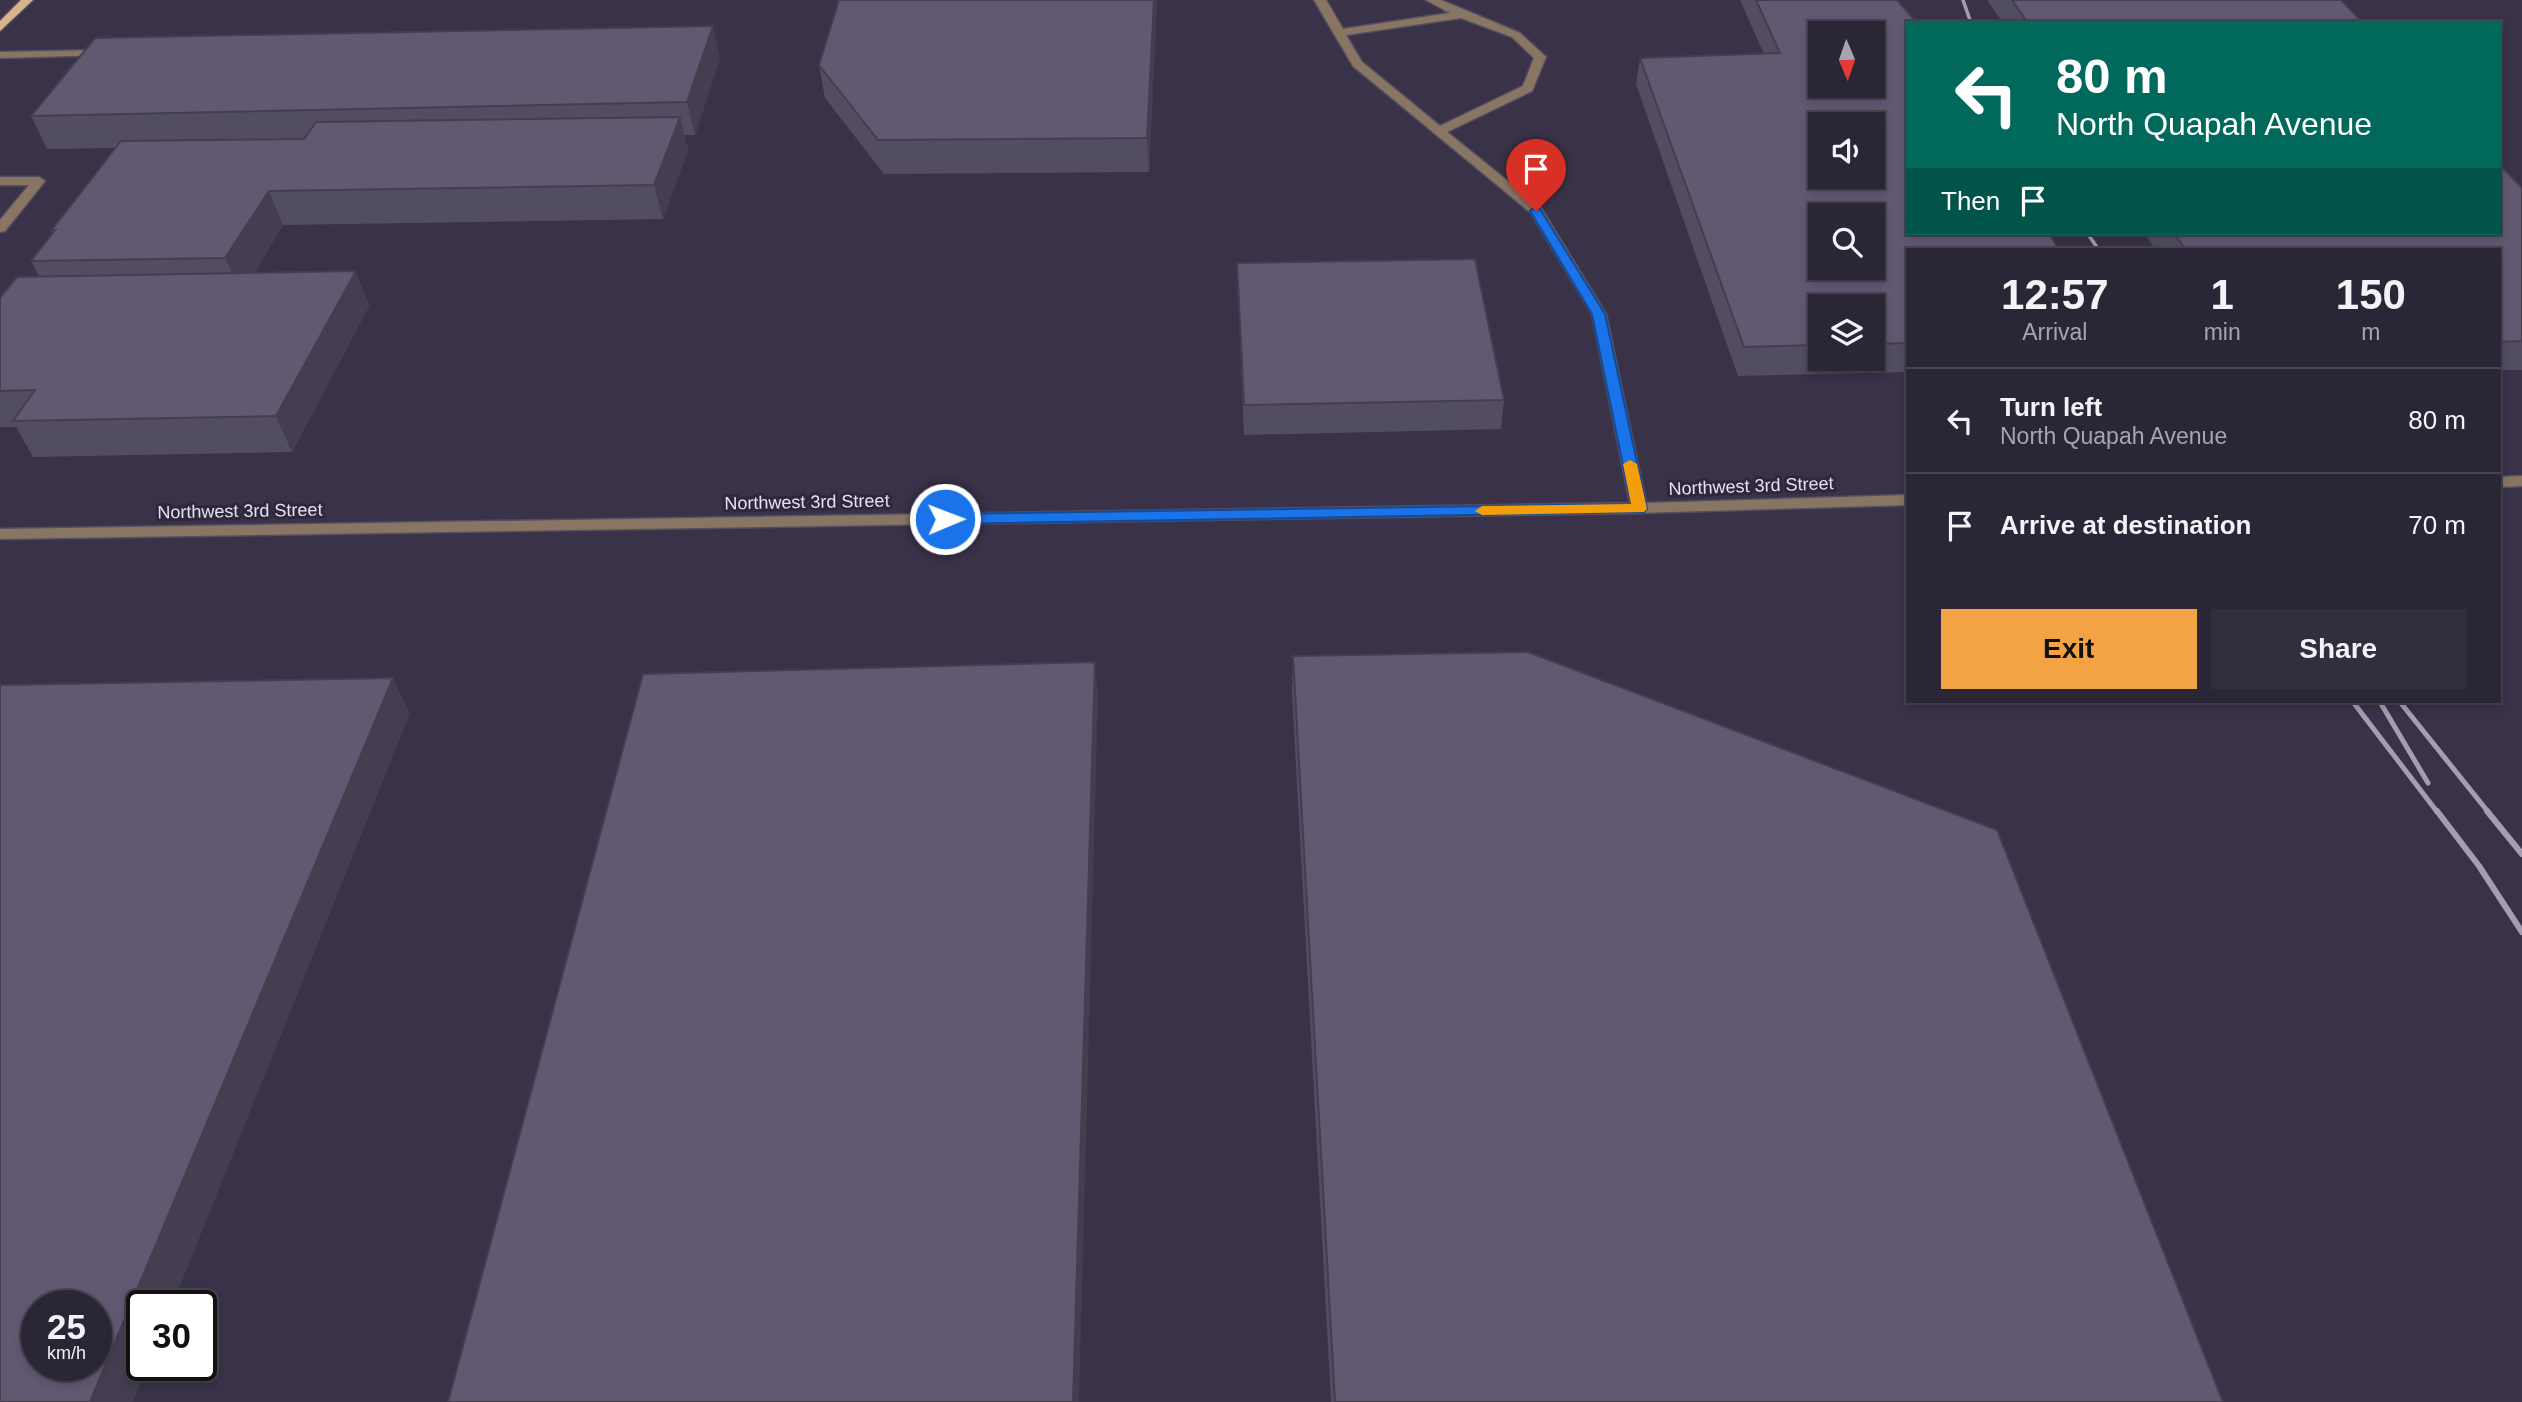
<!DOCTYPE html>
<style>
body{margin:0;font-family:Helvetica,sans-serif;background:#332e3e;color:#f1f3f6;height:100vh;display:flex;flex-direction:column;font-size:26px;white-space:nowrap}
*{box-sizing:border-box;margin:0}
p{font-size:23px;color:#a6a5ad}
.icon{flex:none;width:38px;height:38px;fill:none;stroke:currentColor;stroke-width:2;stroke-linecap:round;stroke-linejoin:round}
.map{position:relative;flex:1;overflow:hidden}
.sheet{position:absolute;left:1906px;top:248px;width:595px;height:455px;display:flex;flex-direction:column;background:#2b2636;border-radius:0px;box-shadow:0 4px 10px #0003,0 0 0 2px #474351}
.sheet>*{flex:none}
.top-card{position:absolute;left:1906px;top:21px;width:595px;height:214px;border-radius:0px;box-shadow:0 4px 10px #0003,0 0 0 2px #474351;background:#00695c;color:#fff;overflow:hidden}
.needle{width:46px;rotate:178deg}
.buttons{position:absolute;left:1808px;top:21px;display:grid;gap:14px}
.buttons a{display:grid;place-items:center;width:77px;height:77px;border-radius:0px;background:#2b2636;box-shadow:0 4px 10px #0003,0 0 0 2px #474351;font-size:35px}
.speed{position:absolute;left:21px;top:1290px;display:flex;gap:14px;font-size:35px;font-weight:700;text-align:center}
.speed>*{display:grid;place-content:center;width:91px;height:91px;border-radius:50%;background:#2b2636;box-shadow:0 4px 10px #0003,0 0 0 2px #474351;line-height:1}
.speed small{font-size:18px;font-weight:400}
.speed .limit{border:4px solid #111;border-radius:10px;background:#fff;color:#111}
.pin{position:absolute;display:grid;place-items:center;width:60px;height:60px;color:#fff;margin:-72px -30px;border-radius:50% 50% 50% 0;rotate:-45deg;box-shadow:0 0 7px #0007}
.pin .icon{rotate:45deg}
.me{position:absolute;width:77px;margin:-38px;rotate:89deg;stroke-linejoin:round;filter:drop-shadow(0 0 5px #0008)}
.turn{display:flex;align-items:center;gap:24px;height:147px;padding:0 35px;font-size:32px}
.turn .icon{width:91px;height:91px;stroke-width:2.5}
.turn b{display:block;font-size:49px;line-height:60px}
.then{display:flex;align-items:center;height:66px;padding:0 35px;background:#0003;gap:14px;font-size:26px}
.eta{display:flex;justify-content:space-evenly;align-items:center;height:119px;text-align:center}
.eta b{font-size:42px;font-weight:800;line-height:49px}
.cta{display:flex;gap:14px;margin-top:auto;padding:14px 35px}
.cta a{flex:1;height:80px;border-radius:0px;background:#f4a344;color:#111;font-size:28px;font-weight:800;line-height:80px;text-align:center}
.cta a+a{background:#332e3e;color:#f1f3f6}
ul{padding:0;list-style:none}
li{display:flex;align-items:center;gap:21px;height:105px;padding:0 35px;border-top:2px solid #474351}
li div{flex:1}
li b{display:block;font-size:26px}
li em{font-style:normal}
.map>svg:first-child{display:block}
.lines{fill:none;stroke-linecap:round;stroke-linejoin:round}
.minor-casing{stroke:#554e63;stroke-width:3}
.major-casing{stroke:#554e63;stroke-width:3}
.minor{fill:#887663;fill-rule:evenodd}
.major{fill:#d9b38e;fill-rule:evenodd}
.rail-far2{stroke:#a49eb0;stroke-width:3.5}
.rail-far1{stroke:#a49eb0;stroke-width:5}
.rail{stroke:#a49eb0;stroke-width:6}
.wall{fill:#534d62;fill-rule:evenodd}
.shaded-wall{fill:#443e50}
.building{fill:#615972;stroke:#443e50;stroke-width:2;fill-rule:evenodd}
.route{fill:#1a73e8;stroke:#114b97;stroke-width:2}
.slow{fill:#f59e0b}
.labels{text-anchor:middle;stroke-width:6;stroke-linejoin:round;paint-order:stroke}
.street-label{font-size:18px;fill:#e6e1f0;stroke:#2f283d}
</style>
<div class="map">
<svg width="2522" height="1402" viewBox="0 0 2522 1402">
<rect width="100%" height="100%" fill="#393248"/>
<g class="lines">
<!-- minor casing -->
<g class="minor-casing">
<path id="minor" d="M 1314,0 L 1326,0 L 1343,29 L 1450,13 L 1426,0 L 1441,0 L 1520,33 L 1546,57 L 1532,91 L 1447,132 L 1541,208 L 1606,314 L 1646,503 L 1908,495 L 1908,505 L 1639,513 L 0,539 L 0,529 L 1630,503 L 1592,314 L 1531,213 L 1353,66 ZM 1461,18 L 1512,37 L 1534,58 L 1523,86 L 1440,126 L 1362,62 L 1346,35 Z
M 105,50 L 111,53 L 109,55 L 0,58 L 0,52 Z
M 0,177 L 39,177 L 45,181 L 5,231 L 0,232 L 0,220 L 29,185 L 0,185 Z
M 2522,476 L 2522,486 L 2499,487 L 2499,477 Z"/>
</g>
<!-- major casing -->
<g class="major-casing">
<path id="major" d="M 21,0 L 33,0 L 0,31 L 0,21 Z"/>
</g>
<!-- minor -->
<use href="#minor" class="minor"/>
<!-- major -->
<use href="#major" class="major"/>
<!-- rail-far2 -->
<path class="rail-far2" d="M 1963,0 L 1971,23
M 2087,233 L 2099,250"/>
<!-- rail-far1 -->
<path class="rail-far1" d="M 2353,702 L 2438,813
M 2380,702 L 2428,783
M 2400,702 L 2489,813"/>
<!-- rail -->
<path class="rail" d="M 2437,811 L 2479,866 L 2522,932
M 2487,811 L 2522,854"/>
</g>
<!-- wall -->
<path class="wall" d="M 839,0 L 1157,0 L 1149,172 L 884,174 L 825,98 L 819,65 Z
M 1740,0 L 1897,0 L 1908,250 L 1908,372 L 1738,376 L 1636,84 L 1640,58 L 1764,54 ZM 1820,306 L 1872,306 L 1872,359 L 1820,359 Z
M 1987,0 L 2341,0 L 2363,23 L 2003,23 Z
M 720,58 L 695,135 L 684,135 L 688,150 L 663,219 L 283,225 L 254,273 L 356,271 L 369,306 L 292,452 L 33,457 L 16,427 L 0,427 L 0,298 L 39,276 L 31,261 L 52,234 L 51,231 L 116,148 L 47,149 L 31,116 Z
M 2522,188 L 2522,370 L 2499,370 L 2499,250 L 2156,250 L 2144,233 L 2499,233 Z
M 1237,263 L 1504,400 L 1501,429 L 1244,435 L 1238,292 Z
M 1293,656 L 2223,1402 L 1331,1402 L 1292,693 Z"/>
<!-- shaded-wall -->
<path class="shaded-wall" d="M 1154,0 L 1157,0 L 1149,172 L 1147,138 Z
M 713,26 L 720,58 L 695,135 L 687,102 Z
M 680,117 L 688,150 L 663,219 L 654,185 Z
M 269,191 L 283,225 L 241,293 L 225,258 Z
M 356,271 L 369,306 L 292,452 L 276,416 Z
M 1095,662 L 1098,698 L 1079,1402 L 1073,1402 Z
M 393,678 L 410,714 L 172,1306 L 142,1306 L 142,1365 L 148,1365 L 133,1402 L 90,1402 Z"/>
<!-- building -->
<path class="building" d="M 839,0 L 1154,0 L 1147,138 L 878,140 L 819,65 Z
M 1756,0 L 1897,0 L 1917,23 L 1908,23 L 1908,233 L 2049,233 L 2059,250 L 1908,250 L 1908,343 L 1872,344 L 1872,306 L 1820,306 L 1820,345 L 1744,347 L 1640,58 L 1780,53 ZM 1820,33 L 1872,33 L 1872,86 L 1820,86 ZM 1820,124 L 1872,124 L 1872,177 L 1820,177 ZM 1820,215 L 1872,215 L 1872,268 L 1820,268 Z
M 2012,0 L 2341,0 L 2363,23 L 2028,23 Z
M 713,26 L 687,102 L 31,116 L 95,38 Z
M 680,117 L 654,185 L 269,191 L 225,258 L 31,261 L 55,230 L 51,231 L 121,141 L 304,139 L 316,122 Z
M 2499,164 L 2522,188 L 2522,341 L 2499,342 L 2499,250 L 2186,250 L 2174,233 L 2499,233 Z
M 1475,259 L 1504,400 L 1244,405 L 1237,263 Z
M 356,271 L 276,416 L 13,421 L 35,390 L 0,391 L 0,298 L 17,277 Z
M 1528,652 L 1997,830 L 2223,1402 L 1335,1402 L 1293,656 Z
M 1095,662 L 1073,1402 L 448,1402 L 643,674 Z
M 393,678 L 90,1402 L 0,1402 L 0,685 ZM 37,1306 L 96,1306 L 96,1365 L 37,1365 Z"/>
<!-- route -->
<path class="route" d="M 1532,209 L 1540,209 L 1605,314 L 1647,509 L 1644,512 L 945,524 L 938,519 L 945,514 L 1631,504 L 1592,314 L 1530,211 Z"/>
<!-- slow -->
<path class="slow" d="M 1630,460 L 1637,464 L 1647,509 L 1644,512 L 1482,515 L 1475,511 L 1482,506 L 1631,504 L 1623,464 Z"/>
<g class="labels">
<!-- street labels -->
<g class="street-label">
<text transform="translate(1751 486) rotate(-2)" y="6">Northwest 3rd Street</text>
<text transform="translate(807 502) rotate(-1)" y="6">Northwest 3rd Street</text>
<text transform="translate(240 511) rotate(-1)" y="6">Northwest 3rd Street</text>
</g>
</g>
</svg>
<div class="buttons">
<a><svg class="needle" viewBox="-14 -14 28 28"><path d="M0-13l5 13h-10z" fill="#e53935"/><path d="M0 13l5-13h-10z" fill="#a6a5ad"/></svg></a>
<a><svg class="icon" aria-label="sound" viewBox="0 0 24 24"><path d="M4 9h4l5-4v14l-5-4H4zM17 9q2 3 0 6"/></svg></a>
<a><svg class="icon" aria-label="search" viewBox="0 0 24 24"><circle cx="10" cy="10" r="6"/><path d="M15 15l6 6"/></svg></a>
<a><svg class="icon" aria-label="layers" viewBox="0 0 24 24"><path d="M12 4l9 5-9 5-9-5zM3 14l9 5 9-5"/></svg></a>
</div>
<div class="speed"><div>25<small>km/h</small></div><div class="limit">30</div></div>
<div class="pin" style="left:1536px;top:211px;background:#d93025"><svg class="icon" aria-label="arrive" viewBox="0 0 24 24"><path d="M6 21V4h12l-3 4 3 4H6"/></svg></div>
<svg class="me" style="left:945px;top:519px" viewBox="-20 -20 40 40"><circle r="17" fill="#1a73e8" stroke="#fff" stroke-width="3"/><path d="M0-11L8 9 0 5-8 9z" fill="#fff"/></svg>
<div class="top-card">
<div class="turn"><svg class="icon" aria-label="left" viewBox="0 0 24 24"><path d="M17 20v-9H6M10 6l-5 5 5 5"/></svg><div><b>80 m</b>North Quapah Avenue</div></div>
<div class="then">Then<svg class="icon" aria-label="arrive" viewBox="0 0 24 24"><path d="M6 21V4h12l-3 4 3 4H6"/></svg></div>
</div>
<section class="sheet">
<div class="eta">
<div><b>12:57</b><p>Arrival</p></div>
<div><b>1</b><p>min</p></div>
<div><b>150</b><p>m</p></div>
</div>
<ul>
<li><svg class="icon" aria-label="left" viewBox="0 0 24 24"><path d="M17 20v-9H6M10 6l-5 5 5 5"/></svg><div><b>Turn left</b><p>North Quapah Avenue</p></div><em>80 m</em></li>
<li><svg class="icon" aria-label="arrive" viewBox="0 0 24 24"><path d="M6 21V4h12l-3 4 3 4H6"/></svg><div><b>Arrive at destination</b></div><em>70 m</em></li>
</ul>
<div class="cta"><a>Exit</a><a>Share</a></div>
</section>
</div>
